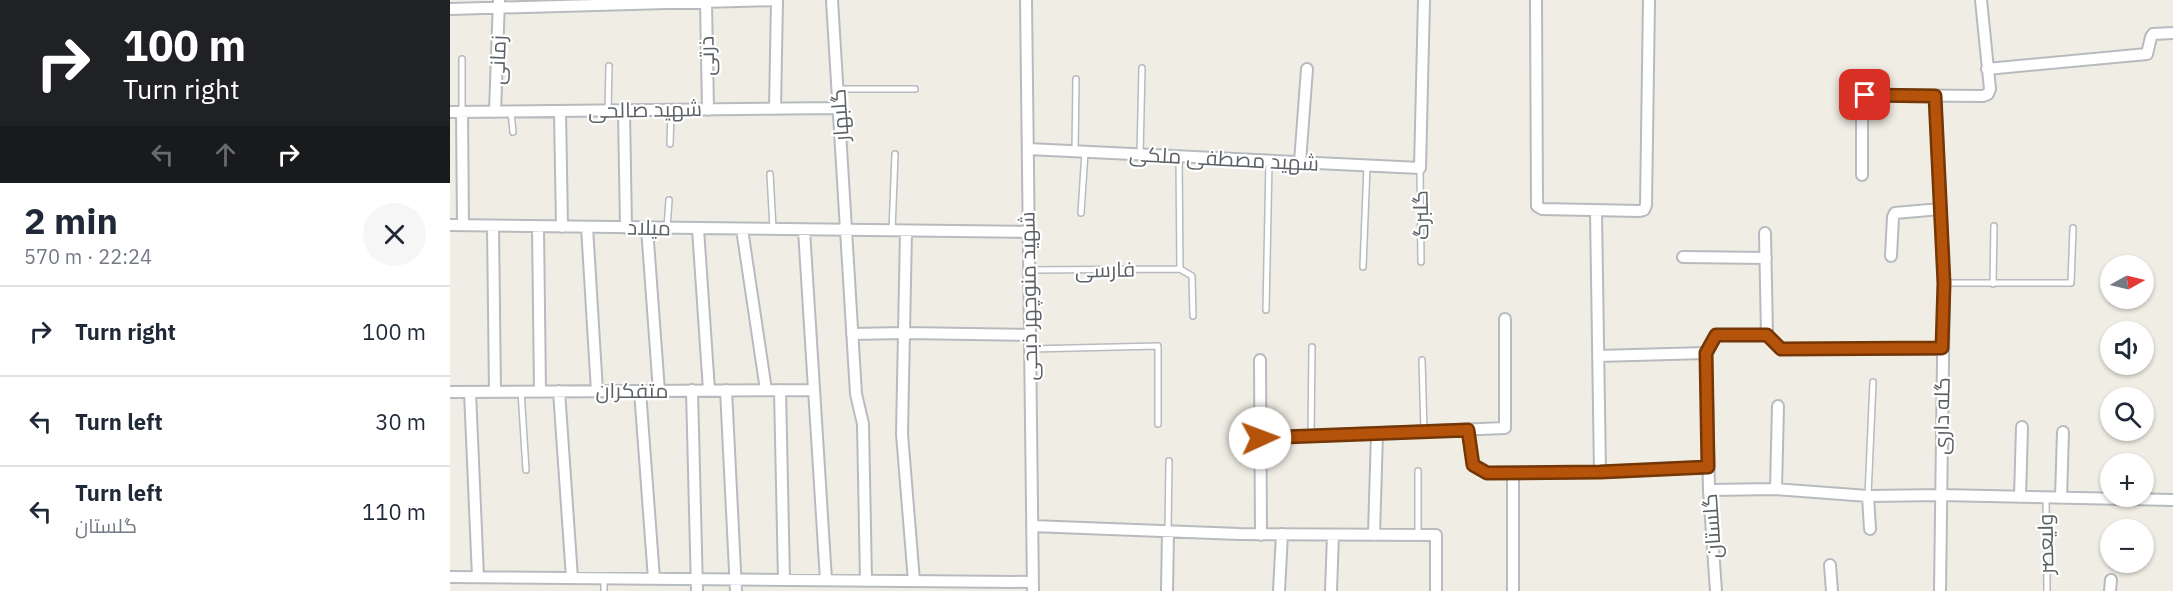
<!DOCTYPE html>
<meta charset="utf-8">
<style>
body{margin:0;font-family:"IBM Plex Sans",Cairo,sans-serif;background:#f6f6f7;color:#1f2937;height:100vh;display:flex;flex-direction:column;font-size:22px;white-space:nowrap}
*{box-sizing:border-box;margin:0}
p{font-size:20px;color:#747a83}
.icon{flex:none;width:33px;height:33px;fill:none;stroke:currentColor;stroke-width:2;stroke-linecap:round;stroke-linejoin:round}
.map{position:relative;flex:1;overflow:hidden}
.sheet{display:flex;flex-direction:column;background:#fff;width:450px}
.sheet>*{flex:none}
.banner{background:#202124;color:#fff;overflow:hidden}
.needle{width:39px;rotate:82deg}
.controls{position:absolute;left:1650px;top:255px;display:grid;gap:12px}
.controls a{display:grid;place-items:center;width:54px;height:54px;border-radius:50%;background:#fff;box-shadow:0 2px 4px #0004;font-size:30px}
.pin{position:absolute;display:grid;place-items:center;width:51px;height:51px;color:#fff;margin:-26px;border-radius:12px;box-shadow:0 3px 9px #0006}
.me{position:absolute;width:66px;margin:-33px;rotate:88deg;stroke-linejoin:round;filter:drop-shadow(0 0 4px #0008)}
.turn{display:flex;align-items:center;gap:21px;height:126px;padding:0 24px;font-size:27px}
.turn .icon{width:78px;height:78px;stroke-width:2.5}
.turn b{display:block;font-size:42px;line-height:51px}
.lanes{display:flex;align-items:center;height:57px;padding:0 24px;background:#0003;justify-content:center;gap:30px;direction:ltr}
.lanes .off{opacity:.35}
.round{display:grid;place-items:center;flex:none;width:63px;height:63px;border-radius:32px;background:#f6f6f7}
.headline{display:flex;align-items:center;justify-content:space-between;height:102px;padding:0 24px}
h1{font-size:36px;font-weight:700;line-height:45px}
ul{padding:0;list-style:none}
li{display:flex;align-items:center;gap:18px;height:90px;padding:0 24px;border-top:2px solid #e0e1e3}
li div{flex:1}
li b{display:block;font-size:22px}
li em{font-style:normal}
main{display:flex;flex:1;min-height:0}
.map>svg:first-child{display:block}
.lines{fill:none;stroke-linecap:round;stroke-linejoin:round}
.service-casing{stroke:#b7bbbf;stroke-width:8}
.minor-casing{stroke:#b7bbbf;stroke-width:14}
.service{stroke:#fff;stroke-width:5}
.minor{stroke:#fff;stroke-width:10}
.route-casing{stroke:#753606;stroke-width:15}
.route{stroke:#b45309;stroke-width:10}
.labels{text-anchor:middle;stroke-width:4.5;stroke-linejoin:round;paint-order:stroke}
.street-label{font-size:21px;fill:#5c6166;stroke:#fff}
</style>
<main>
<section class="sheet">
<div class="banner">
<div class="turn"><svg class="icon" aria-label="right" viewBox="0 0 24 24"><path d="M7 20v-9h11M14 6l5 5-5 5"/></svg><div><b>100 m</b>Turn right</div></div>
<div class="lanes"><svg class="icon off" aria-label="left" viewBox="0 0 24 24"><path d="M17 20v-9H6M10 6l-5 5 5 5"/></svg><svg class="icon off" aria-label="ahead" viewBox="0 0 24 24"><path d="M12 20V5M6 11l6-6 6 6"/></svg><svg class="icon" aria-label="right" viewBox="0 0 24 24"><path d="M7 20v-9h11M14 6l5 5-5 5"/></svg></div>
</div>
<div class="headline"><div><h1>2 min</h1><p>570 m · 22:24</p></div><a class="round"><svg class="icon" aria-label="close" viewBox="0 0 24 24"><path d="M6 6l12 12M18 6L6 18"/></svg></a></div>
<ul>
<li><svg class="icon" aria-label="right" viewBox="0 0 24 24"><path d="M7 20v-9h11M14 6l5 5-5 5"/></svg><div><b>Turn right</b></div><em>100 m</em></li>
<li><svg class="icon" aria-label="left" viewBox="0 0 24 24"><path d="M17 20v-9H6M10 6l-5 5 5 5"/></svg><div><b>Turn left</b></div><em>30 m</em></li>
<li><svg class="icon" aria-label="left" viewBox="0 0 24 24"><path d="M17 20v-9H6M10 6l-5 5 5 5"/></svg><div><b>Turn left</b><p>گلستان</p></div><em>110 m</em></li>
</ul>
</section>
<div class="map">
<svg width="1723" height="591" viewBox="0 0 1723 591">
<rect width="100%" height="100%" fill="#f0ede4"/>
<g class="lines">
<!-- service casing -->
<g class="service-casing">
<path id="service" d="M 388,89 L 465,89
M 158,111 L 159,66
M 12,112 L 12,59
M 61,112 L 63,132
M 220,144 L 221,110
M 625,152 L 626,79
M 690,155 L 692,68
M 729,157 L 730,269 L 742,276 L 743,316
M 970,168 L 971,262
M 320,174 L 323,229
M 631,213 L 635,152
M 217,228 L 219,200
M 442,231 L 445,154
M 913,267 L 917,166
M 579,270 L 730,269
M 1494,283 L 1621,283 L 1623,228
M 1543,284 L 1544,226
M 816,310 L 819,161
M 580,349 L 708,346 L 708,424
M 972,360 L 974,431
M 71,391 L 76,470
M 861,436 L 862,347
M 968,471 L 968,535
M 1418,496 L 1423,382
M 1596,498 L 1597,591
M 718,531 L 719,461
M 154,591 L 154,578"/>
</g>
<!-- minor casing -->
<g class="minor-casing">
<path id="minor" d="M 382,0 L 406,394 L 413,424 L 416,581
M 576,0 L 583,591
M 1086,0 L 1087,206 L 1092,209 L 1190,211 L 1194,210 L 1196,205 L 1199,0
M 256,2 L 258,110
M 0,9 L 327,0
M 1537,69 L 1697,54 L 1701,37 L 1703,34 L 1723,33
M 1485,96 L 1494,283 L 1490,591
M 325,109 L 327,0
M 110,111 L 112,227
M 174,111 L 176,228
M 0,112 L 389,108
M 12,112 L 13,225
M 45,112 L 49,0
M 578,149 L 970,168 L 974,0
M 850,162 L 857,69
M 1412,175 L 1412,97 L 1415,95 L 1533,96 L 1538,94 L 1540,89 L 1531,0
M 1146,212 L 1150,472
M 0,225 L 579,232
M 43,226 L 45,392
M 88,227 L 90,391
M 137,227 L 147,391
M 197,228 L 209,391
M 248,229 L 259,390
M 292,229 L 316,390
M 354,230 L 376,580
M 456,231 L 452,434 L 464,581
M 1315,233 L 1317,335
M 1441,256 L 1443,217 L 1445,213 L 1490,209
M 1233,257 L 1316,258
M 402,334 L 454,333 L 580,335
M 1256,353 L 1266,335 L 1317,335 L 1331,349 L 1493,349
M 1256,353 L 1259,490 L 1266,591
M 1148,356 L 1256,353
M 810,360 L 811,535
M 242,390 L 247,591
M 276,390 L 286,591
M 330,390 L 334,580
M 109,391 L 122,578
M 190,391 L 204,579
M 0,392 L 364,390
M 20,392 L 28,577
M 1018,430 L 1023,465 L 1037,473 L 1150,472 L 1258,467
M 810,438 L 1055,428 L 1055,319
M 1063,473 L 1063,591
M 1326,489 L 1328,406
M 1259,490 L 1326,489 L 1418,496 L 1491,495 L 1723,500
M 1418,496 L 1420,529
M 1570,497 L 1572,427
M 1611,498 L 1613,432
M 582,526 L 789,534 L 986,535 L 986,591
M 924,535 L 927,433
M 1380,565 L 1382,591
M 0,577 L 582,582
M 717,591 L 718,531
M 829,591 L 832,534
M 881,591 L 883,535
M 1660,591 L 1661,580"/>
</g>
<!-- service -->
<use href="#service" class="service"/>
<!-- minor -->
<use href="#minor" class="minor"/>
</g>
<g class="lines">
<!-- route casing -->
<g class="route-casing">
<path id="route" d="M 810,438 L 1018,430 L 1023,465 L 1037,473 L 1150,472 L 1258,467 L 1256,353 L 1266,335 L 1317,335 L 1331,349 L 1492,348 L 1494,283 L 1485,96 L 1415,95"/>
</g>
<!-- route -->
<use href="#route" class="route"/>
</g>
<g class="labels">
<!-- street labels -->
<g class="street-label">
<text transform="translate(257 56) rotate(-91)" y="7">ذرتی</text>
<text transform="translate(48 60) rotate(-88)" y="7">زمانی</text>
<text transform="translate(195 110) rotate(-1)" y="7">شهید صالحی</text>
<text transform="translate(390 115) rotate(-94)" y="7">گلبهار</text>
<text transform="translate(774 159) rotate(3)" y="7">شهید مصطفی ملکی</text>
<text transform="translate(971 215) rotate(-91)" y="7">گلبرگ</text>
<text transform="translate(199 228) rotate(1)" y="7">میلاد</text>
<text transform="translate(655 270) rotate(-1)" y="7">فارسی</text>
<text transform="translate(579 296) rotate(-91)" y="7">شهید منوچهر ذبحی</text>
<text x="182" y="398">متفکران</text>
<text transform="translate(1492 416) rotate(-89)" y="7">گله داری</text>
<text transform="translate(1262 526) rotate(-94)" y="7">گلستان</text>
<text transform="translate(1596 544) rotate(-91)" y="7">ولیعصر</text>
</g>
</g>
</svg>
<div class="controls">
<a><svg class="needle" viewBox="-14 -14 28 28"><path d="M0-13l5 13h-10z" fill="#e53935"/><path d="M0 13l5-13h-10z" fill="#747a83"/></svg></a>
<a><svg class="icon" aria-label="sound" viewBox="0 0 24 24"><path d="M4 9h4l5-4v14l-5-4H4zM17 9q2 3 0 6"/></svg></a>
<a><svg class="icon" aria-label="search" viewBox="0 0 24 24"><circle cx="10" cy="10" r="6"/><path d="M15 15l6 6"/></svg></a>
<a>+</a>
<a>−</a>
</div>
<div class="pin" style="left:1415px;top:95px;background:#d93025"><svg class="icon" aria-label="arrive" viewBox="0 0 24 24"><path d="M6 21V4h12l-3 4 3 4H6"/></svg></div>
<svg class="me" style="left:810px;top:438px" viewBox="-20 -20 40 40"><circle r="19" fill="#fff"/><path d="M0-13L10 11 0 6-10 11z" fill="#b45309"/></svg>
</div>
</main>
